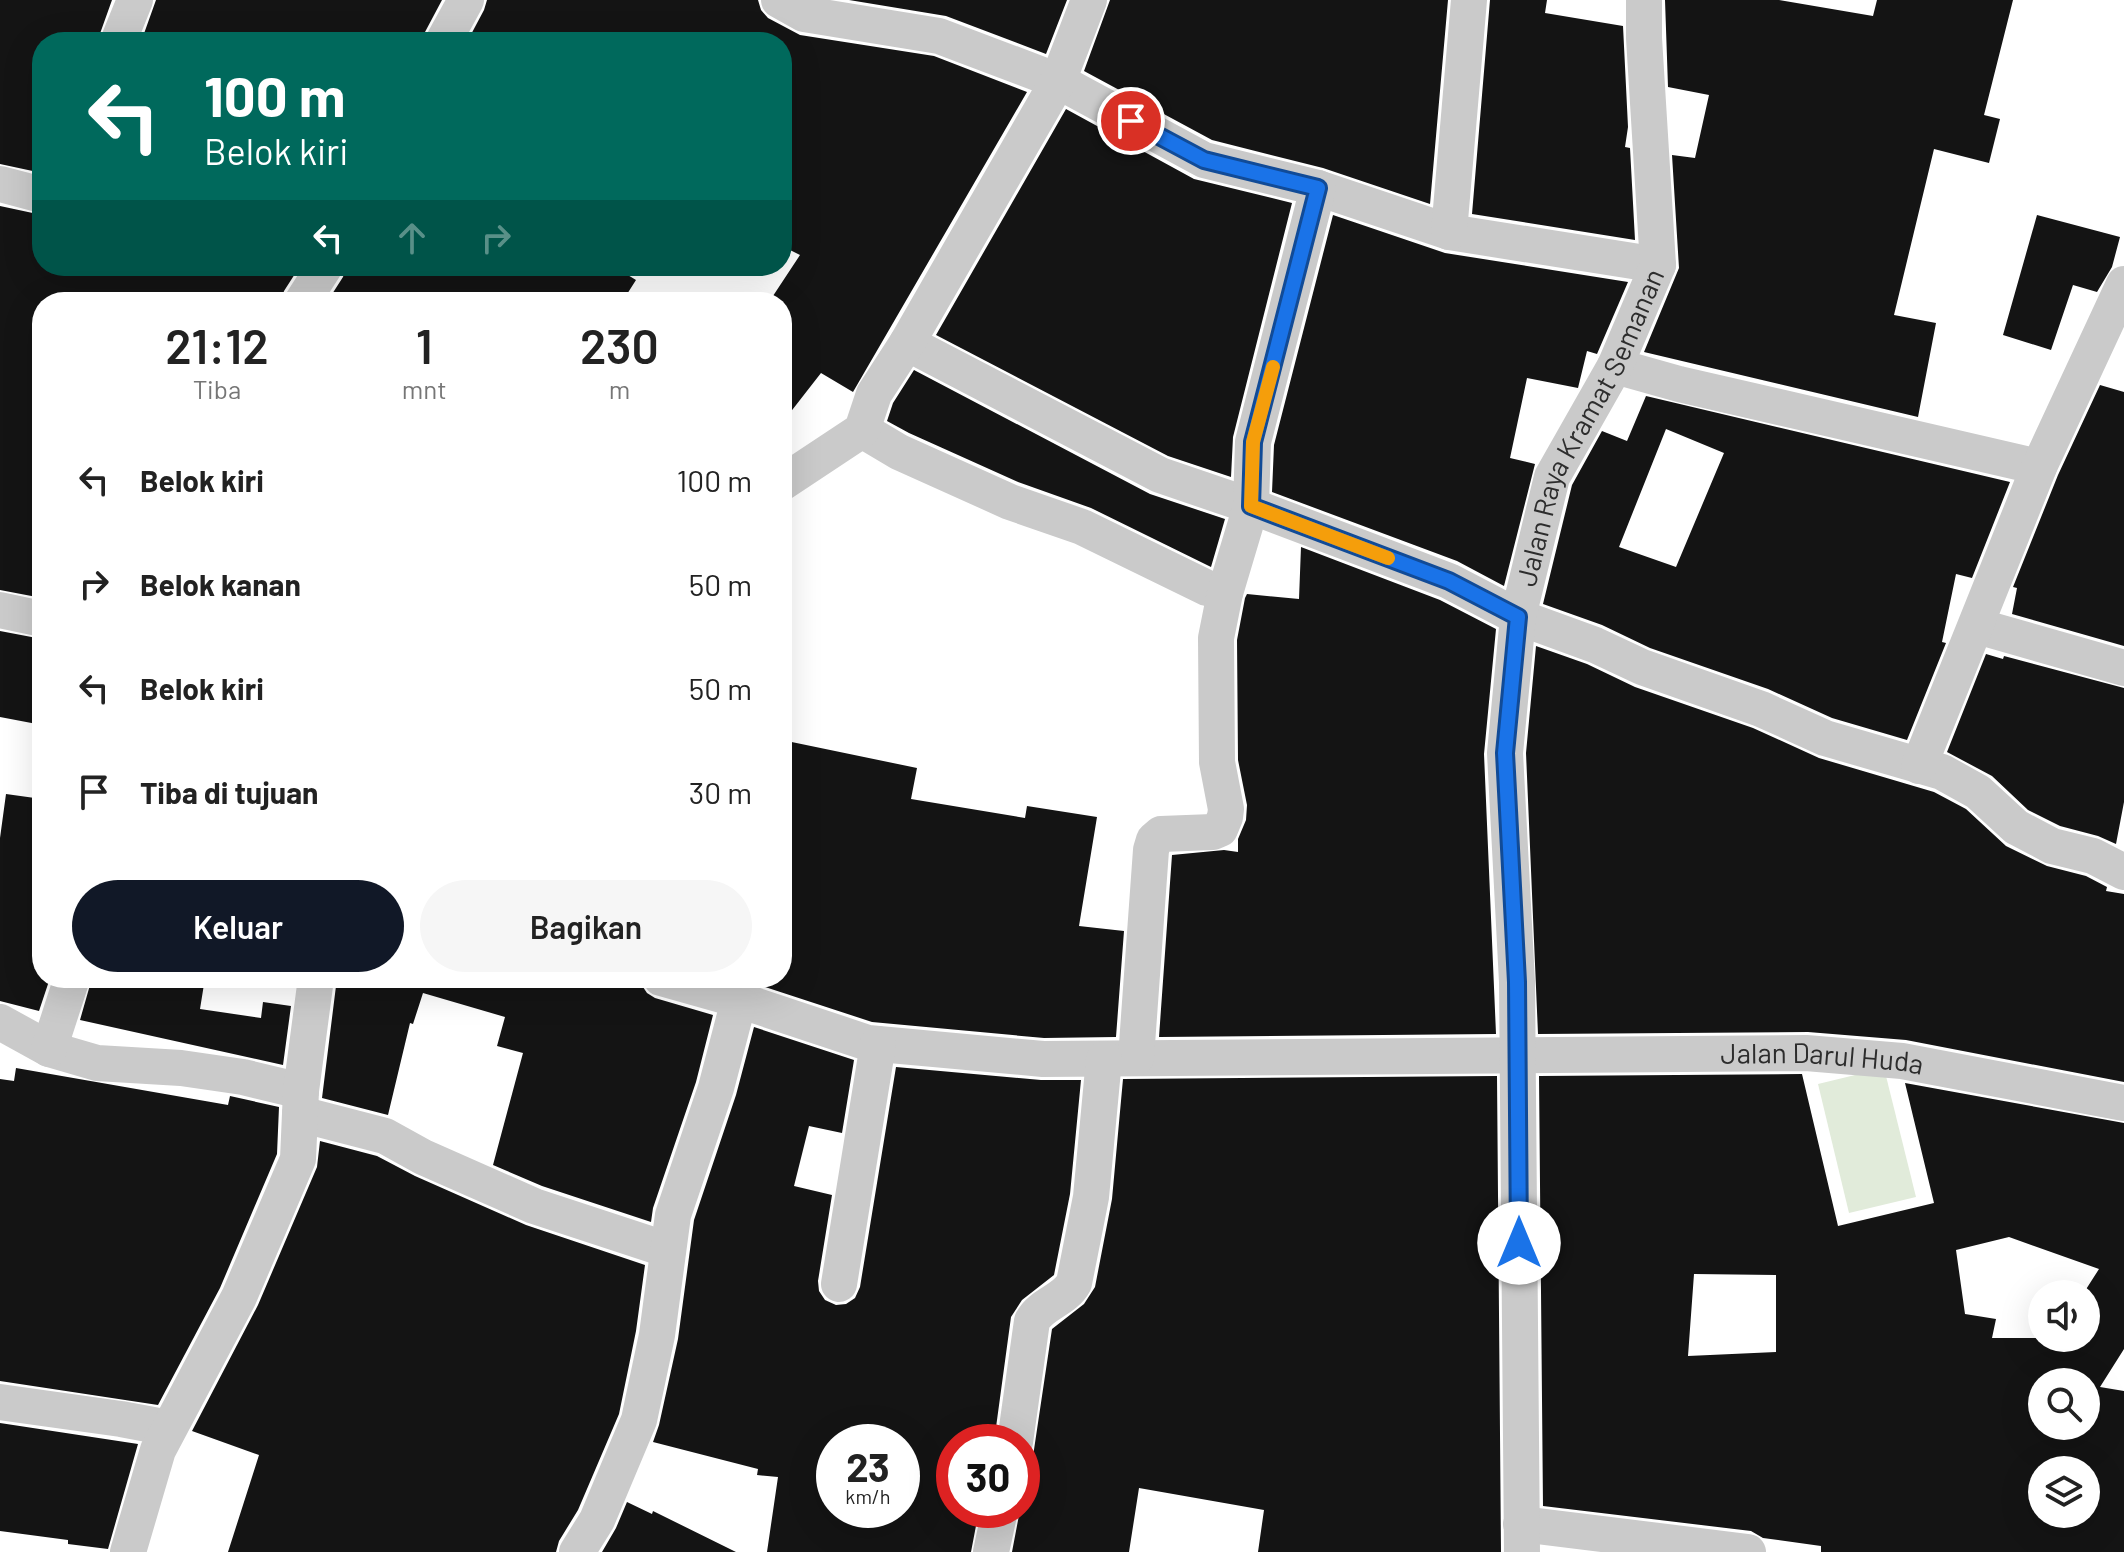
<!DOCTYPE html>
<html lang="id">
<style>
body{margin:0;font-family:Barlow,sans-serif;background:#f6f6f6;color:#222;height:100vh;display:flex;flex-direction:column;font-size:30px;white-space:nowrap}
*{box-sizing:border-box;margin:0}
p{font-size:26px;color:#767676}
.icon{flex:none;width:44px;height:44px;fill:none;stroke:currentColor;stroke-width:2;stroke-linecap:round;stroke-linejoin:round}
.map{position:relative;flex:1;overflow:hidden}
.panel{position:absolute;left:32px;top:292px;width:760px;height:696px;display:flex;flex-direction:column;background:#fff;border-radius:32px;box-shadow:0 8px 32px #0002}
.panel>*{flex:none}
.guide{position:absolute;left:32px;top:32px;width:760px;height:244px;border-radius:32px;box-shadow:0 8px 32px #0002;background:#00695c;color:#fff;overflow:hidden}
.buttons{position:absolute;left:2028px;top:1280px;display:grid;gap:16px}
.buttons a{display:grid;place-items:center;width:72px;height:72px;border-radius:50%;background:#fff;box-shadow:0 8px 32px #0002;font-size:40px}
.speed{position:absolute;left:816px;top:1424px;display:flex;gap:16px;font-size:40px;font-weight:700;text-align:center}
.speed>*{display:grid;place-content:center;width:104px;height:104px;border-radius:50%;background:#fff;box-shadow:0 8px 32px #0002;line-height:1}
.speed small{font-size:20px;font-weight:400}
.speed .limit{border:12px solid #d22;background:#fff;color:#111}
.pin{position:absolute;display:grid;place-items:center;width:68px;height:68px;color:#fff;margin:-34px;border:4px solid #fff;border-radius:50%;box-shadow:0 2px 8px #0007}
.me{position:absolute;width:88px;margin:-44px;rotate:0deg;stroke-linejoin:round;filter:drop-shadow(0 0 6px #0008)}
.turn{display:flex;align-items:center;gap:28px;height:168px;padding:0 40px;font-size:36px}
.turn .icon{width:104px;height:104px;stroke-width:2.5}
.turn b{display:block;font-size:56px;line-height:68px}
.lanes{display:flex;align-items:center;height:76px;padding:0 40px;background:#0003;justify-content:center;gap:40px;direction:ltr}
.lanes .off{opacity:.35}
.eta{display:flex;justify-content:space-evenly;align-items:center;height:136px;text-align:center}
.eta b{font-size:48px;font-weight:600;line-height:56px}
.cta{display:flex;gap:16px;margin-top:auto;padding:16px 40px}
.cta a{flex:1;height:92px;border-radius:48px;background:#111827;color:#fff;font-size:32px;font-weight:600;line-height:92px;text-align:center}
.cta a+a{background:#f6f6f6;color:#222}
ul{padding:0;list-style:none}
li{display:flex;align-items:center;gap:24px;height:104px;padding:0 40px}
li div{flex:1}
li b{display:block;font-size:30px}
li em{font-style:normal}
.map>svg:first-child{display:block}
.green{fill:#e1ebda}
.building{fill:#141414;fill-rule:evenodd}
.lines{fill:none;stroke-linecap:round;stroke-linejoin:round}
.minor{stroke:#cacaca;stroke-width:36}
.route-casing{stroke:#114b97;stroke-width:20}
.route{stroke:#1a73e8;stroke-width:14}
.slow{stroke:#f59e0b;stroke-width:14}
.labels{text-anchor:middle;stroke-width:8;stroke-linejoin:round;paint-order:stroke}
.street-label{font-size:28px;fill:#2d2d2d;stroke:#fff}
</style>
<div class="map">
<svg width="2124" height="1552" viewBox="0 0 2124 1552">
<rect width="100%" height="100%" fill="#fff"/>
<!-- green -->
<path class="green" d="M 1884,1068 L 1916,1197 L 1849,1213 L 1818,1084 Z"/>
<!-- building -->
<path class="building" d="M 0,0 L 112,0 L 97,42 L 42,42 L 42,173 L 0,164 Z
M 156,0 L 442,0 L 425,32 L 422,42 L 141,42 Z
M 487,0 L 758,0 L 761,10 L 768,18 L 800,35 L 934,56 L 1027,92 L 853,392 L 821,373 L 782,423 L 782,302 L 769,302 L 800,255 L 782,246 L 782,42 L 467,42 L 484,10 Z
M 849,0 L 1067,0 L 1046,54 L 946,16 Z
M 1110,0 L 1448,0 L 1430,204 L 1323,168 L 1212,140 L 1084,71 Z
M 1490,0 L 1547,0 L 1545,13 L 1623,26 L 1628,127 L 1625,147 L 1630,148 L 1635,240 L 1472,214 Z
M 1665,0 L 1779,0 L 1873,16 L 1877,0 L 2013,0 L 1984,115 L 2000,119 L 1989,163 L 1934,149 L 1894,315 L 1936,323 L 1918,417 L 1644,352 L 1679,268 L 1672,155 L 1695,158 L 1709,95 L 1668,87 Z
M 1066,109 L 1194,179 L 1292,203 L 1233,437 L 1231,477 L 1168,456 L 936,335 Z
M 0,206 L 42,215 L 42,266 L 300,266 L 284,291 L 281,302 L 42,302 L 42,598 L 0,590 Z
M 1333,215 L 1445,253 L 1628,282 L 1597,354 L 1587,351 L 1578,388 L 1527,378 L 1510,458 L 1535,464 L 1504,586 L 1457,561 L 1272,492 L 1274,445 Z
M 2037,215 L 2120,237 L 2112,267 L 2097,292 L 2073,285 L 2051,350 L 2003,335 Z
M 346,266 L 613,266 L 636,280 L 622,302 L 327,302 L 343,277 Z
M 914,370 L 1150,494 L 1225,519 L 1211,567 L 1091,508 L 1018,482 L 909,433 L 887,421 L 893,403 Z
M 2100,385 L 2124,392 L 2124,646 L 2012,614 L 2017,588 L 2013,587 L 2058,475 Z
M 1646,396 L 2010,482 L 1972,578 L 1956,574 L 1942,642 L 1946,643 L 1907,740 L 1832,718 L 1768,689 L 1650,648 L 1602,625 L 1543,604 L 1572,485 L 1602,431 L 1627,441 ZM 1666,429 L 1724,453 L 1676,567 L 1619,547 Z
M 1301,547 L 1440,600 L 1496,629 L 1484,754 L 1496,1034 L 1159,1037 L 1172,855 L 1224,850 L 1238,852 L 1238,839 L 1246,820 L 1247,805 L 1238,760 L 1237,640 L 1245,598 L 1247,594 L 1299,599 Z
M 0,631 L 42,639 L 42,725 L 0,717 Z
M 1536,646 L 1587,664 L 1635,687 L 1753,728 L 1819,758 L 1934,792 L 1966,809 L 2006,846 L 2047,866 L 2086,876 L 2107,887 L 2106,891 L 2124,894 L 2124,1082 L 1906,1040 L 1808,1032 L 1538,1034 L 1526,753 Z
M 1986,654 L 2003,659 L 2004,656 L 2124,688 L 2124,802 L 2116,844 L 2098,836 L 2060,826 L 2028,810 L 1992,776 L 1947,752 Z
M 782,740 L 917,768 L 911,799 L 1025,818 L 1027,806 L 1097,817 L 1079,926 L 1124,931 L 1116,1037 L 1044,1038 L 872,1022 L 738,978 L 782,978 Z
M 6,794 L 42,799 L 42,978 L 50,978 L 39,1011 L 0,1001 L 0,838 Z
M 92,978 L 205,978 L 200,1009 L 261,1018 L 263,1002 L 291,1006 L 283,1065 L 80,1020 Z
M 337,978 L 610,978 L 641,984 L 647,993 L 655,998 L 713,1015 L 696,1082 L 653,1208 L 651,1222 L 542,1186 L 493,1165 L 523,1053 L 497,1046 L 505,1017 L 423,993 L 413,1024 L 410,1023 L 388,1115 L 322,1098 Z
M 754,1027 L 854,1060 L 842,1133 L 809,1126 L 794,1186 L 832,1195 L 818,1281 L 819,1291 L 825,1300 L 836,1305 L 846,1304 L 855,1298 L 860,1287 L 896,1067 L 1041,1080 L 1081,1080 L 1070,1194 L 1054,1275 L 1022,1300 L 1011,1317 L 994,1442 L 954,1442 L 954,1510 L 979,1510 L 971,1552 L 767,1552 L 778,1477 L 757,1475 L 758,1469 L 653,1442 L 659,1425 L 678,1339 L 694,1220 L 736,1095 ZM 834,1442 L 902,1442 L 902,1510 L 834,1510 Z
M 16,1068 L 228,1105 L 230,1096 L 279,1107 L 277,1154 L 220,1288 L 158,1405 L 0,1381 L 0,1079 L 14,1081 Z
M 1802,1074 L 1838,1226 L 1934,1203 L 1905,1083 L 2124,1123 L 2124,1349 L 2100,1387 L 2124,1391 L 2124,1552 L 1821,1552 L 1821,1546 L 1763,1538 L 1751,1531 L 1543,1506 L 1539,1076 ZM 2009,1237 L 2099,1269 L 2083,1294 L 2086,1294 L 2086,1338 L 1992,1338 L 1996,1319 L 1965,1314 L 1956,1250 ZM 1694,1274 L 1776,1275 L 1776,1352 L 1688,1356 ZM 2042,1382 L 2086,1382 L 2086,1426 L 2042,1426 ZM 2042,1470 L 2086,1470 L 2086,1514 L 2042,1514 Z
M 1497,1076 L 1501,1552 L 1258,1552 L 1264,1510 L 1139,1488 L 1129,1552 L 1012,1552 L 1020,1510 L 1025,1510 L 1052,1329 L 1084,1304 L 1095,1287 L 1112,1199 L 1123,1079 Z
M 320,1141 L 377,1156 L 415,1176 L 526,1225 L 645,1265 L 636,1331 L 619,1414 L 578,1510 L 559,1541 L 556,1552 L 228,1552 L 259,1455 L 192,1431 L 258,1305 L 317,1167 Z
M 0,1423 L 138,1444 L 108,1549 L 68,1544 L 68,1540 L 0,1531 Z
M 627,1502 L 652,1514 L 653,1511 L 736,1552 L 602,1552 L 616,1528 Z"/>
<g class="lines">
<!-- minor -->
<g class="minor">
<path d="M 779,0 L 804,14 L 939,36 L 1058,81 L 1204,160 L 1318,188 L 1449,232 L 1658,265"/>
<path d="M 118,42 L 135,0"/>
<path d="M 443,42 L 466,0"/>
<path d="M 0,184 L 42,195"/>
<path d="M 1449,232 L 1469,0"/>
<path d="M 302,302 L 325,266"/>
<path d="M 907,343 L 1160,475 L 1251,506 L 1449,581 L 1518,617 L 1595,645 L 1642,667 L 1761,709 L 1825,738 L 1942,772 L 1978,792 L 2016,827 L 2052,846 L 2093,856 L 2124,872"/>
<path d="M 1615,366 L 1679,384 L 2039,467"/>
<path d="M 862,430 L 899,452 L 1010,502 L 1082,527 L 1207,588 L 1225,593"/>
<path d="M 782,483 L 862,430 L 874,394 L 907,343 L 1058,81 L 1089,0"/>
<path d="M 0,610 L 42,619"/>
<path d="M 1977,626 L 2124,668"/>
<path d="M 1919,766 L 2039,467 L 2124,284"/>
<path id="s1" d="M 661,978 L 739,1000 L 868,1043 L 1043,1059 L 1806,1053 L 1902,1061 L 2124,1103"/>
<path d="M 0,1022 L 49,1049 L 97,1063 L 181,1068 L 243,1077 L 301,1091"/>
<path d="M 49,1049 L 72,978"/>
<path d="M 1136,1058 L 1151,850 L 1154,840 L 1161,834 L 1213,832 L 1220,829 L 1225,817 L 1226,809 L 1217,762 L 1216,638 L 1225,593 L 1251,506 L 1253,442 L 1318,188"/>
<path d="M 300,1114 L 385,1136 L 423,1157 L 534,1206 L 668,1250"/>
<path d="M 839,1284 L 878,1044"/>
<path d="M 0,1402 L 121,1419 L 169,1428"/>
<path d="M 1015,1442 L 1032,1321 C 1042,1303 1064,1301 1074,1283 L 1091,1197 L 1104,1059"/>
<path d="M 1521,1524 L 1748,1552"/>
<path d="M 128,1552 L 158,1450 L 239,1297 L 298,1159 L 301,1091 L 316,978"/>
<path d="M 577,1552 L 597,1520 L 639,1420 L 657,1335 L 673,1215 L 716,1088 L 739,1000"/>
<path d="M 991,1552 L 1000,1510"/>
<path id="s2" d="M 1522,1552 L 1517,982 L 1505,753 L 1518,617 L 1552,477 L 1615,366 L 1658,265 L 1644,38 L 1644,0"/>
</g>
</g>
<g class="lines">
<!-- route casing -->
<g class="route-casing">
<path id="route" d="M 1131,121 L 1204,160 L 1318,188 L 1253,442 L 1251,506 L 1449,581 L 1518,617 L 1505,753 L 1517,982 L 1519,1243"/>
</g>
<!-- route -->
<use href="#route" class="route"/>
<!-- slow -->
<path class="slow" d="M 1273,367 L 1253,442 L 1251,506 L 1388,558"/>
</g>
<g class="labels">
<!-- street labels -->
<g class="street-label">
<text dy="10" stroke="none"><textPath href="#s2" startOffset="1140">Jalan Raya Kramat Semanan</textPath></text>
<text dy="10" stroke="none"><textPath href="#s1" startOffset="1172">Jalan Darul Huda</textPath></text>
</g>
</g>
</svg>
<div class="buttons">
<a><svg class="icon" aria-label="sound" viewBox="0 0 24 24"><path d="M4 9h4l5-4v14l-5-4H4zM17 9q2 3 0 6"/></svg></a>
<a><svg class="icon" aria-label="search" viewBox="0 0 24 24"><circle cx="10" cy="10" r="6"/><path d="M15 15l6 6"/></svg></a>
<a><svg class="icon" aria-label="layers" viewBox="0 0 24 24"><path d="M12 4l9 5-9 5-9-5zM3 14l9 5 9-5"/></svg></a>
</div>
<div class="speed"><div>23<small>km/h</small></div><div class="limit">30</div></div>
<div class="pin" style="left:1131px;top:121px;background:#d93025"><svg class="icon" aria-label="arrive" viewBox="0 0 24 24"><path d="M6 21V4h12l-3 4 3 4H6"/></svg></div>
<svg class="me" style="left:1519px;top:1243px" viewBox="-20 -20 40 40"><circle r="19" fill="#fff"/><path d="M0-13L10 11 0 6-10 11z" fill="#1a73e8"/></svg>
<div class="guide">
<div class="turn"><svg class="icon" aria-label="left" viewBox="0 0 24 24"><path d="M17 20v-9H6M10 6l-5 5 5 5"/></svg><div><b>100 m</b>Belok kiri</div></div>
<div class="lanes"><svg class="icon" aria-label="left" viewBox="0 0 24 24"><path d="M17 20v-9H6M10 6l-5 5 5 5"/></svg><svg class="icon off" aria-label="ahead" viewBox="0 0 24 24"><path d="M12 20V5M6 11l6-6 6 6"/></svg><svg class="icon off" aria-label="right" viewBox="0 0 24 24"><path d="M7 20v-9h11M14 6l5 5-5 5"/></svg></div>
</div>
<section class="panel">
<div class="eta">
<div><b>21:12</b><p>Tiba</p></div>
<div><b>1</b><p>mnt</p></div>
<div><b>230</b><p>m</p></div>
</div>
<ul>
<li><svg class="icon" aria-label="left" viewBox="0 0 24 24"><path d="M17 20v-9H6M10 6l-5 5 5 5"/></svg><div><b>Belok kiri</b></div><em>100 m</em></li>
<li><svg class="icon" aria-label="right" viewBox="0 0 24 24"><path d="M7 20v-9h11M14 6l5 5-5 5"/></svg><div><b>Belok kanan</b></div><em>50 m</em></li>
<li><svg class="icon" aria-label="left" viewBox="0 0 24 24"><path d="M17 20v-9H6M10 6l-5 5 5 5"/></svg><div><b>Belok kiri</b></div><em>50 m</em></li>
<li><svg class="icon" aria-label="arrive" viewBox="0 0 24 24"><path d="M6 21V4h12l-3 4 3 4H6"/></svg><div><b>Tiba di tujuan</b></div><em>30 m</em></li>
</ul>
<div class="cta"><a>Keluar</a><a>Bagikan</a></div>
</section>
</div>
